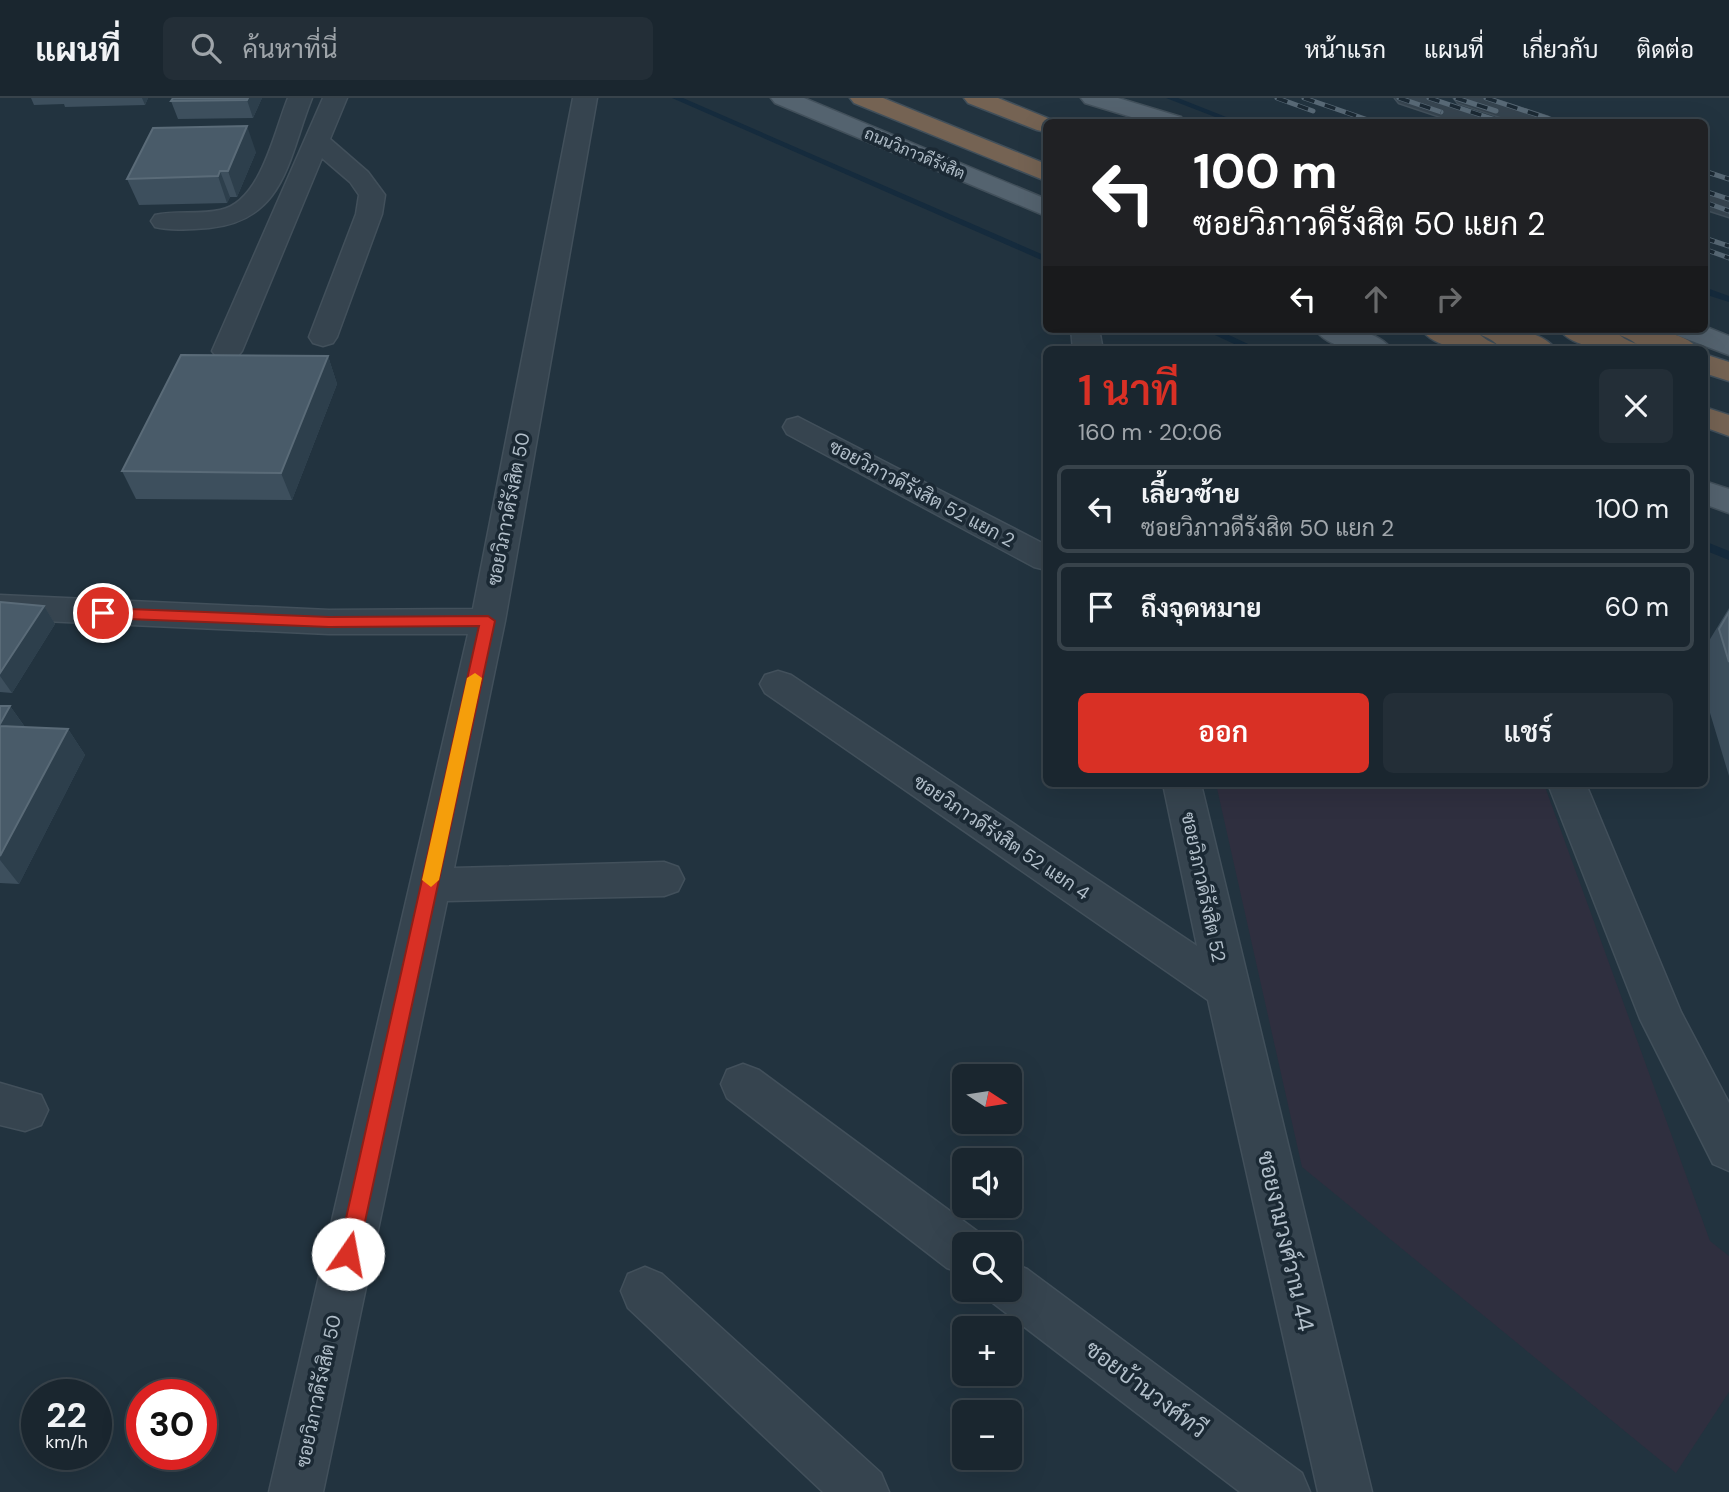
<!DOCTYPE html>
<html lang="th">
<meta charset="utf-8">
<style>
body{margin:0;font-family:"DM Sans",Sarabun,sans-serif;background:#232e37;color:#f1f3f6;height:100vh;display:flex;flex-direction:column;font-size:26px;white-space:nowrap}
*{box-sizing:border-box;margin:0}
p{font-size:23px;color:#9fa5aa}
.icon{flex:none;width:38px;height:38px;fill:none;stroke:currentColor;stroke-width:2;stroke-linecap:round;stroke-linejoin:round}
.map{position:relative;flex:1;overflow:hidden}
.details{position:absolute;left:1043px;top:248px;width:665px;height:441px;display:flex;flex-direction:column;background:#1a262f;border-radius:10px;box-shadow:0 7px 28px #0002,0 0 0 2px #38434b}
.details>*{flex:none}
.top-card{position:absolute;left:1043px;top:21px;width:665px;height:214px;border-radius:10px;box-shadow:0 7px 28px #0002,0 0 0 2px #38434b;background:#202124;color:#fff;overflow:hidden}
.needle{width:46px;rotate:102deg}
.tools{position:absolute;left:952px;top:966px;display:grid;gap:14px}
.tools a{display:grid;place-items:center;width:70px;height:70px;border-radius:10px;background:#1a262f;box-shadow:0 7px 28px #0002,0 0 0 2px #38434b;font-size:35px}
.speed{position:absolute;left:21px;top:1281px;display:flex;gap:14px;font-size:35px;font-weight:700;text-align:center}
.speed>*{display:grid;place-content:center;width:91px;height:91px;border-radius:50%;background:#1a262f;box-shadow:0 7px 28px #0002,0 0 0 2px #38434b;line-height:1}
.speed small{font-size:18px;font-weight:400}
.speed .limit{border:10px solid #d22;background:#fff;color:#111}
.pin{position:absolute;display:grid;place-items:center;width:60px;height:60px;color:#fff;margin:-30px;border:4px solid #fff;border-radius:50%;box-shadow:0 2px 7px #0007}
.me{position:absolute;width:77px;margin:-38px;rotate:12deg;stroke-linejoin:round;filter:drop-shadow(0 0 5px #0008)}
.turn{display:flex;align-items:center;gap:24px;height:147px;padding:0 35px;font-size:32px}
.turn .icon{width:91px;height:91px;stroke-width:2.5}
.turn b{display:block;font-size:49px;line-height:60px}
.lanes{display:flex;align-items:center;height:66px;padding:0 35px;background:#0003;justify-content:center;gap:35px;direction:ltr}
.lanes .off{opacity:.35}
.round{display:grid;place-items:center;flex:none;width:74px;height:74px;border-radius:10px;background:#232e37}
.headline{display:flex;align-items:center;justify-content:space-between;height:119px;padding:0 35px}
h1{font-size:42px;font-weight:600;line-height:52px;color:#d93025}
.action{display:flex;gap:14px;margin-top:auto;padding:14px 35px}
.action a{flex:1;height:80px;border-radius:10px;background:#d93025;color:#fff;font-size:28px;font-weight:600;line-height:80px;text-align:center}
.action a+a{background:#232e37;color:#f1f3f6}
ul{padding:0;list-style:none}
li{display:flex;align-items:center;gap:21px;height:88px;margin:0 14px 10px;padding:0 21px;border:4px solid #38434b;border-radius:10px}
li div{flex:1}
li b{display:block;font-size:26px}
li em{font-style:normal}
header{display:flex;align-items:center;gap:42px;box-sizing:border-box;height:98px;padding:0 35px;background:#1a262f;border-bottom:2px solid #38434b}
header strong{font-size:33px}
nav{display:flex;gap:38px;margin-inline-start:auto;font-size:24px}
.search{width:490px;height:63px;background:#232e37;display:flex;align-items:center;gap:18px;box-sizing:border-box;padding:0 24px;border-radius:10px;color:#9fa5aa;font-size:26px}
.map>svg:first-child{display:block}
.medical{fill:#2f2f3f}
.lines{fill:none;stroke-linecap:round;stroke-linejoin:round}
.stream{fill:#152b3d;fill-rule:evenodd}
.minor-casing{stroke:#42505b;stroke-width:3}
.major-casing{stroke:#42505b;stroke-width:3}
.highway-casing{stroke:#414f5a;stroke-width:3}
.minor{fill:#36444f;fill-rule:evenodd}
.major{fill:#54636f;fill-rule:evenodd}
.highway{fill:#756353;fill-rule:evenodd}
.rail-casing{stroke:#586976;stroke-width:5}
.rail{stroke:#1b2934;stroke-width:3.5;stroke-dasharray:11;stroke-linecap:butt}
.wall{fill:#3d4f5d}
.shaded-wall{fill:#2d3f4c}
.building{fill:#495b69;stroke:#5a6b78;stroke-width:2}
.route{fill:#d93025;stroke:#8d1f18;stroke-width:2}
.slow{fill:#f59e0b}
.labels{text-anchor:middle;stroke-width:7;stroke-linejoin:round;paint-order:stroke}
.far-street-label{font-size:16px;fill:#b2bfca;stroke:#1b2934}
.street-label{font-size:19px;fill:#b2bfca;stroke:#1b2934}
.near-street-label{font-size:23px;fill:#b2bfca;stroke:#1b2934}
</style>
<header>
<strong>แผนที่</strong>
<div class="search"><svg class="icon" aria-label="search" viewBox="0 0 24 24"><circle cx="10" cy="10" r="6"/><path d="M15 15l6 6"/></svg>ค้นหาที่นี่</div>
<nav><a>หน้าแรก</a><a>แผนที่</a><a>เกี่ยวกับ</a><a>ติดต่อ</a></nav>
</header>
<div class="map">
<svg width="1729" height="1394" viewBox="0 0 1729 1394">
<rect width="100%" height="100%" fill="#22333f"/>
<!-- medical -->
<path class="medical" d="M 1216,686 L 1544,686 L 1710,1143 L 1729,1158 L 1729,1294 L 1676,1375 L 1302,1069 Z"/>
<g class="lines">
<!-- stream -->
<path class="stream" d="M 672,0 L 683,0 L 1046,158 L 1046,164 Z
M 1166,0 L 1178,0 L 1239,24 L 1228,24 Z
M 1704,189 L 1729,198 L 1729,204 L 1704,196 Z
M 1202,231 L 1216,231 L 1261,252 L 1247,252 Z
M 1704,443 L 1729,453 L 1729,462 L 1704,452 Z"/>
<!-- minor casing -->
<g class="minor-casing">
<path id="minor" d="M 288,0 L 312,0 C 288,60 286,122 209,130 C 191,131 172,133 155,129 L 151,123 L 155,117 C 176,112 198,117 220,112 C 261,104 274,34 288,0 Z
M 323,0 L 347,0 L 330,41 L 368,74 L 385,97 L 382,116 L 337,239 L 333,245 L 323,248 L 313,245 L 309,239 L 356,116 L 359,97 L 350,84 L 322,60 L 242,253 L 237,259 L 227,262 L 217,259 L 212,253 Z
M 573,0 L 597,0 L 505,523 L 454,770 L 664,764 L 678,769 L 684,781 L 678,793 L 664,798 L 447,803 L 323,1394 L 269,1394 L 468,536 L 329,536 L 0,521 L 0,497 L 329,512 L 473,511 Z
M 1395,0 L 1431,0 L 1487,19 L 1490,24 L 1456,24 L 1399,5 Z
M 1454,0 L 1490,0 L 1548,19 L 1551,24 L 1516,24 L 1458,5 Z
M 1704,94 L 1729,102 L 1729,119 L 1704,111 Z
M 1071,231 L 1099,231 L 1103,252 L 1073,252 Z
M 798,319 L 1046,447 L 1046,472 L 1034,469 L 787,336 L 783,329 L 787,322 Z
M 778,573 L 791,577 L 1197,848 L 1163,686 L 1201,686 L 1372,1394 L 1318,1394 L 1208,902 L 765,595 L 760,586 L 765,577 Z
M 1548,686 L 1586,686 L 1681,914 L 1729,1005 L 1729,1073 L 1713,1066 L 1640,921 Z
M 743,966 L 759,972 L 981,1136 L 985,1146 L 964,1146 L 964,1176 L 947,1170 L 727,1000 L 721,986 L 727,972 Z
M 0,985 L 41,997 L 48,1012 L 41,1027 L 25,1033 L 0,1027 Z
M 1010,1164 L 1027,1171 L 1302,1375 L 1310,1394 L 1240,1394 L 993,1205 L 987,1192 L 1010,1192 Z
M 645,1169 L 662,1176 L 881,1375 L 889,1394 L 823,1394 L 628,1210 L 621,1193 L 628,1176 Z"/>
</g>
<!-- major casing -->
<g class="major-casing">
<path id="major" d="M 771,0 L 804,0 L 1046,101 L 1046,118 L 775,5 Z
M 1081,0 L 1118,0 L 1181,19 L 1184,24 L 1148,24 L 1085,5 Z
M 1704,228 L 1729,238 L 1729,257 L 1676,237 L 1672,231 L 1704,231 Z
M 1315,231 C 1339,231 1376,229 1392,252 C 1367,252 1330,254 1315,231 Z
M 1704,383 L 1729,391 L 1729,415 L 1704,406 Z"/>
</g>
<!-- highway casing -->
<g class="highway-casing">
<path id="highway" d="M 850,0 L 883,0 L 1046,66 L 1046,83 L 854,5 Z
M 964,0 L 998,0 L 1057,24 L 1046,24 L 1046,34 L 1037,32 L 968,5 Z
M 1421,231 C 1445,231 1486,229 1502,252 C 1477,252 1437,254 1421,231 Z
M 1475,231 C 1499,231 1540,229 1556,252 C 1531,252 1491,254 1475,231 Z
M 1559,231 C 1583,231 1626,230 1642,252 C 1618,252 1574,253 1559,231 Z
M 1614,231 C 1638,231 1683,230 1699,252 C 1675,252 1629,253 1614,231 Z
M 1704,256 L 1729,264 L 1729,283 L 1704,275 Z
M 1704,309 L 1729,317 L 1729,338 L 1704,329 Z"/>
</g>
<!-- minor -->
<use href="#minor" class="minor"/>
<!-- major -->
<use href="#major" class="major"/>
<!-- highway -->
<use href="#highway" class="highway"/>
<!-- rail casing -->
<g class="rail-casing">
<path id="rail" d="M 1277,0 L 1313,13
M 1304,0 L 1374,24
M 1399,0 L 1441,14
M 1429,0 L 1502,24
M 1456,0 L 1496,13
M 1486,0 L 1559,24
M 1704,73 L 1729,81
M 1704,93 L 1729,101
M 1704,104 L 1729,113
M 1704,140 L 1729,148
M 1704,151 L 1729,160"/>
</g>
<!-- rail -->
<use href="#rail" class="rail"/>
</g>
<!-- wall -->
<path class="wall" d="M 31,0 L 148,0 L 145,7 L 65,9 L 64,6 L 34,7 Z
M 262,0 L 253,20 L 178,21 L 171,3 Z
M 256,54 L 237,99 L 230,99 L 227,105 L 139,107 L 127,81 Z
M 328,258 L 337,286 L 292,402 L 136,401 L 122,373 Z
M 0,504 L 44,508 L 55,526 L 12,595 L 0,594 Z
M 1729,510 L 1729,678 L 1704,595 L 1704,551 Z
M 0,608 L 10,608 L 25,629 L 68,631 L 85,657 L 19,786 L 0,785 Z"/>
<!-- shaded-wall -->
<path class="shaded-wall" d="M 142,0 L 148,0 L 145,7 Z
M 248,0 L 262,0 L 253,20 L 247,2 Z
M 247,28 L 256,54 L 237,99 L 228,73 Z
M 220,73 L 230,99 L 227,105 L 218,78 Z
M 328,258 L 337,286 L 292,402 L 281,375 Z
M 44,508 L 55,526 L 12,595 L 0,578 L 0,575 Z
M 10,608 L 29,635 L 0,630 L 0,626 Z
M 68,631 L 85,657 L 19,786 L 0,762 L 0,758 Z"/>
<!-- building -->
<path class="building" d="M 173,0 L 248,0 L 247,2 L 171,3 Z
M 247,28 L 228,73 L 220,73 L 218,78 L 127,81 L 153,30 Z
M 181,257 L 328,258 L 281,375 L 122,373 Z
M 0,504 L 44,508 L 0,575 Z
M 1729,514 L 1729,564 L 1719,531 Z
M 0,608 L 10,608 L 0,626 Z
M 0,628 L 68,631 L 0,758 Z"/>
<!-- route -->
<path class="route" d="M 103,510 L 329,519 L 488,518 L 495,523 L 358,1156 L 355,1163 L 348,1166 L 341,1163 L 338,1156 L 479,528 L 329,529 L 103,520 L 96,515 Z"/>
<!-- slow -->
<path class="slow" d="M 475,575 L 482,580 L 439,782 L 431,789 L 422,782 L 467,580 Z"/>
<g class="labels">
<!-- far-street labels -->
<g class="far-street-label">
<text transform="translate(915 55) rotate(23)" y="6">ถนนวิภาวดีรังสิต</text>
</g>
<!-- street labels -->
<g class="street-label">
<text transform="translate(922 395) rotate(28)" y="7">ซอยวิภาวดีรังสิต 52 แยก 2</text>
<text transform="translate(508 411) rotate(-79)" y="7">ซอยวิภาวดีรังสิต 50</text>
<text transform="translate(1002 739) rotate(34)" y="7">ซอยวิภาวดีรังสิต 52 แยก 4</text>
<text transform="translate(1204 789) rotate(78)" y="7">ซอยวิภาวดีรังสิต 52</text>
<text transform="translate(318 1293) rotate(-78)" y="7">ซอยวิภาวดีรังสิต 50</text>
</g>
<!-- near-street labels -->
<g class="near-street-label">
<text transform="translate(1286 1143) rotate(77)" y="8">ซอยงามวงศ์วาน 44</text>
<text transform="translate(1146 1291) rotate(37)" y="8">ซอยบ้านวงศ์ทวี</text>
</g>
</g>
</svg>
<div class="tools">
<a><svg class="needle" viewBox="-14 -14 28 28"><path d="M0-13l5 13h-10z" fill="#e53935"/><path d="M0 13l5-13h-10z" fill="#9fa5aa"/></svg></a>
<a><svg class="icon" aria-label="sound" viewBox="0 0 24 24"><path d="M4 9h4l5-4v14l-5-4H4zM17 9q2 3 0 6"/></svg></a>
<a><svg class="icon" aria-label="search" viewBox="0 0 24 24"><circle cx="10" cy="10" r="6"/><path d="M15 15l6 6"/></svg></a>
<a>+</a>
<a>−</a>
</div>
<div class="speed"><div>22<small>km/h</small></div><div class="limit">30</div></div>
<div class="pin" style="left:103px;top:515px;background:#d93025"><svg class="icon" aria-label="arrive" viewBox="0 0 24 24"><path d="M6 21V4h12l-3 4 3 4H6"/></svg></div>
<svg class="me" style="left:348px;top:1156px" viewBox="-20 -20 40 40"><circle r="19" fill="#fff"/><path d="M0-13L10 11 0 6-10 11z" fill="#d93025"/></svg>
<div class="top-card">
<div class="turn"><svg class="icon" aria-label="left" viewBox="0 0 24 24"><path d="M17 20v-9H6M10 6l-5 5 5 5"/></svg><div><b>100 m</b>ซอยวิภาวดีรังสิต 50 แยก 2</div></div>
<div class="lanes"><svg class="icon" aria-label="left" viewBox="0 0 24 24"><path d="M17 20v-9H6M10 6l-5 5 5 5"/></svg><svg class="icon off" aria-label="ahead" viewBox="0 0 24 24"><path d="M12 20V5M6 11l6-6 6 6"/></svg><svg class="icon off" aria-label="right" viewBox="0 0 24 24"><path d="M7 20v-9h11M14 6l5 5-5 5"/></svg></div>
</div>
<section class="details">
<div class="headline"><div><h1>1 นาที</h1><p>160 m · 20:06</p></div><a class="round"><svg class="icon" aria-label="close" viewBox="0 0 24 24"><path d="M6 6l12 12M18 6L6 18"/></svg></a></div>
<ul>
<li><svg class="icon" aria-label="left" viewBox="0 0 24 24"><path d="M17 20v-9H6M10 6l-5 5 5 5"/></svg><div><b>เลี้ยวซ้าย</b><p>ซอยวิภาวดีรังสิต 50 แยก 2</p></div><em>100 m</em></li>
<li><svg class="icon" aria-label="arrive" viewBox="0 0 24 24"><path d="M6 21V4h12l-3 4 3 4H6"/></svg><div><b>ถึงจุดหมาย</b></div><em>60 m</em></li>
</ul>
<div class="action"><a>ออก</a><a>แชร์</a></div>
</section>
</div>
